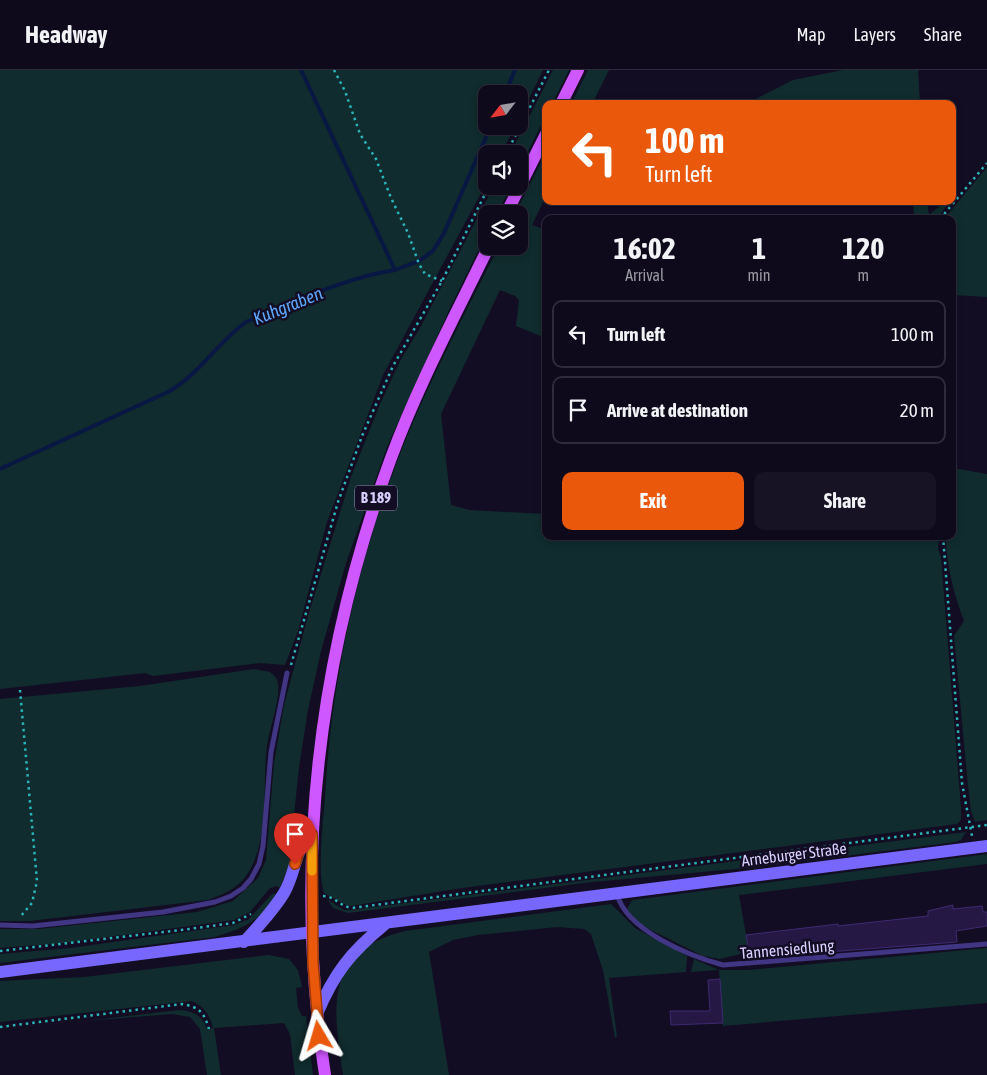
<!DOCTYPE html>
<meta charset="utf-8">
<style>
body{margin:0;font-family:"Asap Condensed",sans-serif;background:#171324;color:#f1f3f6;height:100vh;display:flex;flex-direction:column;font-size:19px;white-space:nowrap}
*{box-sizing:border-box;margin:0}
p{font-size:16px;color:#9b9aa3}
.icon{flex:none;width:28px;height:28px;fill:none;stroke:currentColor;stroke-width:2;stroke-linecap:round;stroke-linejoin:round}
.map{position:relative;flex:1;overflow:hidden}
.panel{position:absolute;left:542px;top:145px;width:414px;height:325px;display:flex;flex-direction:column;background:#0e0a1b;border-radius:10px;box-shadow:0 2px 8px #0003,0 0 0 1px #2e2b3a}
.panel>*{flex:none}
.banner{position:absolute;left:542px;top:30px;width:414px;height:105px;border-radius:10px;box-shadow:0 2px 8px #0003,0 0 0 1px #2e2b3a;background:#ea580c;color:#fff;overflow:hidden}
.needle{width:32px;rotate:239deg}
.fabs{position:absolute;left:478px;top:15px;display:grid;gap:10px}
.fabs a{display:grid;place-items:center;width:50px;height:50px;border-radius:10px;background:#0e0a1b;box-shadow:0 2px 8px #0003,0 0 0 1px #2e2b3a;font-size:25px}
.pin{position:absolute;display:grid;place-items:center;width:42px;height:42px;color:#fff;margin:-51px -21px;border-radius:50% 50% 50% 0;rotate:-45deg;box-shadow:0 0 5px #0007}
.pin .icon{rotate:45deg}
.me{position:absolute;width:55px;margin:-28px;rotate:353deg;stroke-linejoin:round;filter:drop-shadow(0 0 4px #0008)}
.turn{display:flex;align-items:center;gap:18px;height:105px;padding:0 20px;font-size:22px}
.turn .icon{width:65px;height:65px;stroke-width:2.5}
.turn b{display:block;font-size:35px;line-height:42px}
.eta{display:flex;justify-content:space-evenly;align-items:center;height:85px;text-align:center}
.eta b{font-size:30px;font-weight:700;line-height:35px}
.action{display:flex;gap:10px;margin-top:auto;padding:10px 20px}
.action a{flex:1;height:58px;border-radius:10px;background:#ea580c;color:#fff;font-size:20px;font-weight:700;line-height:58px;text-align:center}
.action a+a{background:#171324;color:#f1f3f6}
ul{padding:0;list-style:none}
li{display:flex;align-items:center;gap:15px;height:68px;margin:0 10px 8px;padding:0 10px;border:2px solid #2e2b3a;border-radius:10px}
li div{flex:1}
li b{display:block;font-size:19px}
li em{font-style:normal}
header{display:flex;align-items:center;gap:30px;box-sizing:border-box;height:70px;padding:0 25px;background:#0e0a1b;border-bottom:1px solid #2e2b3a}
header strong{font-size:24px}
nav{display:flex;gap:28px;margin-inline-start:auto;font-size:18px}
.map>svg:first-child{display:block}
.green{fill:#102c2e}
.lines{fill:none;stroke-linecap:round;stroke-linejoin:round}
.stream{stroke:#081842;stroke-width:4}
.building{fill:#251845;stroke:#3e2a72}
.path{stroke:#2ab5b9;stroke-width:2.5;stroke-dasharray:2.5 4;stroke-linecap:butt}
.lane{stroke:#403684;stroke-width:5}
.secondary{stroke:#7767ff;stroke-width:12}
.primary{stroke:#ce57ff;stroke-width:12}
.route-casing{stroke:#983908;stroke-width:12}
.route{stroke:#ea580c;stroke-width:9}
.slow{stroke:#f59e0b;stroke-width:9}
.labels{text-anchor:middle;stroke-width:5;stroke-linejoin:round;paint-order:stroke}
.shield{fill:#130d24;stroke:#9e96bd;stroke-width:1}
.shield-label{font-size:15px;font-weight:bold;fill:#d9d0ff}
.street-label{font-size:16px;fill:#d9d0ff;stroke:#130d24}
.water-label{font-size:18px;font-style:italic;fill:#5ea7ff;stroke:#130d24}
</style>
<header>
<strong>Headway</strong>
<nav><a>Map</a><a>Layers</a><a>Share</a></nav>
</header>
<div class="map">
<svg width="987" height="1005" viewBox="0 0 987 1005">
<rect width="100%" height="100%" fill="#130d24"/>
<!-- green -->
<path class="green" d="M 0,0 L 543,0 L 519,49 L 519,24 L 486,24 L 486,56 L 515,56 L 501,84 L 486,84 L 486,114 L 383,305 L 327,452 L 298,561 L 285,595 L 260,593 L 153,606 L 145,603 L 0,619 Z
M 553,0 L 569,0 L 552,34 L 546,34 L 546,45 L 519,100 L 519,84 L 510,84 Z
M 588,0 L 609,0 L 592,34 L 571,34 Z
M 843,0 L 918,0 L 920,34 L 746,34 L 793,10 Z
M 546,82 L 546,126 L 532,155 L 546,160 L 546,266 L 543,267 L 516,256 L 519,230 L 515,226 L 500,220 L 441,344 L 451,435 L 469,440 L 546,444 L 546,466 L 939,466 L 938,479 L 941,487 L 961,738 L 961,750 L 957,754 L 462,818 L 351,836 L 346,835 L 324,823 C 317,801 323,752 325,728 C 332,596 364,464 417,343 C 442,287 471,231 499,176 L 519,176 L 519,144 L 515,144 Z
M 987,97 L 987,227 L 953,225 L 952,149 L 944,149 Z
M 494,116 L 511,116 L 497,144 L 486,144 L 486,165 L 450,238 L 387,377 L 346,493 L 321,581 L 308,640 L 299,697 L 289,794 L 280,818 L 277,816 L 270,818 L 250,842 L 234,850 L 64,873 L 0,878 L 0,859 L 38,859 L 197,842 L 233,831 L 258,808 L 266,790 L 274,693 L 284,635 L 308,546 L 351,407 L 380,334 L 400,291 L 420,258 Z
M 913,131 L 927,131 L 929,145 L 946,131 L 950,131 L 937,149 L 914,149 Z
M 953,398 L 987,404 L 987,750 L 975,752 L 971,741 L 968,716 L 954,566 L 964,551 C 954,524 946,495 946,466 L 952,466 Z
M 254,599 L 270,602 C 274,605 278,609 278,614 C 280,631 270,657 267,675 C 262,714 270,769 248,803 C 239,818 224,824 208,830 L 30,851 L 0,851 L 0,629 L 140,616 Z
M 966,762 L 961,770 L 956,772 L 757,797 L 592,812 L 348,843 L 333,838 L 327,829 L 344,840 L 350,840 Z
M 987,784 L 987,794 L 739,825 L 749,882 L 720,889 L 703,886 L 647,858 L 635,850 L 627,839 L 632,830 Z
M 272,824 L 276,824 C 261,851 244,858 215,867 L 0,893 L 0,884 L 71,878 L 234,855 L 249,849 Z
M 611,834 L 635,858 L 687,886 L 686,902 L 609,908 L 617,966 L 615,968 L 603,900 L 591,864 L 584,859 L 557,857 L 478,865 L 453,870 L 429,882 L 449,1005 L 343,1005 C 333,938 323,881 405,861 Z
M 987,878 L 987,933 L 723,956 L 719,900 L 691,902 L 694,889 L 719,900 L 748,900 Z
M 269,885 L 289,889 L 298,900 L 302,917 L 296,918 L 298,938 L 302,946 L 306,946 L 313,1005 L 295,1005 L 290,964 L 284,953 L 214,958 L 221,1005 L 207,1005 L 200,959 L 190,947 L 172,944 L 85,951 L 179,940 C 193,941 202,945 207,959 L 213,958 C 210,945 204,937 192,931 L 0,952 L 0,911 L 84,907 Z"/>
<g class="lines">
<!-- stream -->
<path class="stream" d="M 505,24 L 515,0
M 395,200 L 419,191 L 433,181 L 444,163 L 491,56
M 0,399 L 170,321 C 201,302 217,273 246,252 C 294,233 343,208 395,200 L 301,0"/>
</g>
<!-- building -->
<path class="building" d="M 953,835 L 953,839 L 982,836 L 983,842 L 987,842 L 987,856 L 956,861 L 957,872 L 750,888 L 746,865 L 838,854 L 838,856 L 928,846 L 928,841 Z
M 720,909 L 723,953 L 671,955 L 670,941 L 710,941 L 708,910 Z"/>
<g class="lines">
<!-- path -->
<path class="path" d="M 334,0 L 345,21 L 360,64 L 376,89 L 391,128 L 408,163 L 419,194 L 425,204 L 442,211
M 506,84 L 549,0
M 940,149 L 987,93
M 943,466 L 962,713 L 972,766
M 291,595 L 338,432 L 362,366 L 393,296 L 442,211 L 489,116
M 20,620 L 37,811 L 32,833 L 20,847
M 323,826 C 335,826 339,836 352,838 L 987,755
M 0,881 L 189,859 L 233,853 L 251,844
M 0,957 L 182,934 C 199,937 204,942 209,959"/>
<!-- lane -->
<path class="lane" d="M 617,824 C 626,860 689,886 723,895 L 987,874
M 0,855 L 33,856 L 163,842 L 215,832 L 231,826 L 243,818 L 251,809 L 259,794 L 263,776 L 271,682 L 287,603"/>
<!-- secondary -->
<path class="secondary" d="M 244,872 C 258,857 273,841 284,823 C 296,803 294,779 312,764
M 0,902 L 987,776
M 317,944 C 334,903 351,882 385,854"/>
<!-- primary -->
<path class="primary" d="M 561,34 L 578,0
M 506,144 L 546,64
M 325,1005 C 293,797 318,585 391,388 C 418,315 455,246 489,176"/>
</g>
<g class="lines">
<!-- route casing -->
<g class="route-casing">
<path id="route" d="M 295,794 L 302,772 L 312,764 L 313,893 L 319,966"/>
</g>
<!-- route -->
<use href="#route" class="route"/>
<!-- slow -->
<path class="slow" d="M 304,771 L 312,764 L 312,801"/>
</g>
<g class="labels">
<!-- shield labels -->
<rect class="shield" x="355" y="415.5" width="42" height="25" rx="4"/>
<g class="shield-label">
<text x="376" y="433">B 189</text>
</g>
<!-- street labels -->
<g class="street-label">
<text transform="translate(794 784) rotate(-7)" y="6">Arneburger Straße</text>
<text transform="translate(787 879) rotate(-5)" y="6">Tannensiedlung</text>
</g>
<!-- water labels -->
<g class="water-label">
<text transform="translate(288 236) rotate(-22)" y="6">Kuhgraben</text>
</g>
</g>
</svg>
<div class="fabs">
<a><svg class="needle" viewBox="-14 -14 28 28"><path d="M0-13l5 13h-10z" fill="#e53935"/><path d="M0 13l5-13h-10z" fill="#9b9aa3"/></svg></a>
<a><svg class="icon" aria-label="sound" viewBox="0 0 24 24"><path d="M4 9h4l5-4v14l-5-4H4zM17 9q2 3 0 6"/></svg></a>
<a><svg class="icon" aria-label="layers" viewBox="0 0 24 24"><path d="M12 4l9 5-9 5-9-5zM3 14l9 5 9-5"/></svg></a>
</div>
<div class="pin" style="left:295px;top:794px;background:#d93025"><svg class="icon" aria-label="arrive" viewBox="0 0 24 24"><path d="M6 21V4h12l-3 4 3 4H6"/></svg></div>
<svg class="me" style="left:319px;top:966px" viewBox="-20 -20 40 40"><path d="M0-17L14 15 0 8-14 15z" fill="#ea580c" stroke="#fff" stroke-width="4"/></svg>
<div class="banner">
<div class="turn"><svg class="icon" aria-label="left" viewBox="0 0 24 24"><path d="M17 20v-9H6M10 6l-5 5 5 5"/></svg><div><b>100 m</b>Turn left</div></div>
</div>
<section class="panel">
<div class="eta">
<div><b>16:02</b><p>Arrival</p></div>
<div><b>1</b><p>min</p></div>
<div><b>120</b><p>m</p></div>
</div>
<ul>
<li><svg class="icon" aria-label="left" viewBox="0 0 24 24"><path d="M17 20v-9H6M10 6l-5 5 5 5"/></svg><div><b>Turn left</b></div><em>100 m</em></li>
<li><svg class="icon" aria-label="arrive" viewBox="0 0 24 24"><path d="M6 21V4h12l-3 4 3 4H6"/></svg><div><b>Arrive at destination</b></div><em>20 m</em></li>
</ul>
<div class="action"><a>Exit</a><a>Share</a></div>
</section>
</div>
